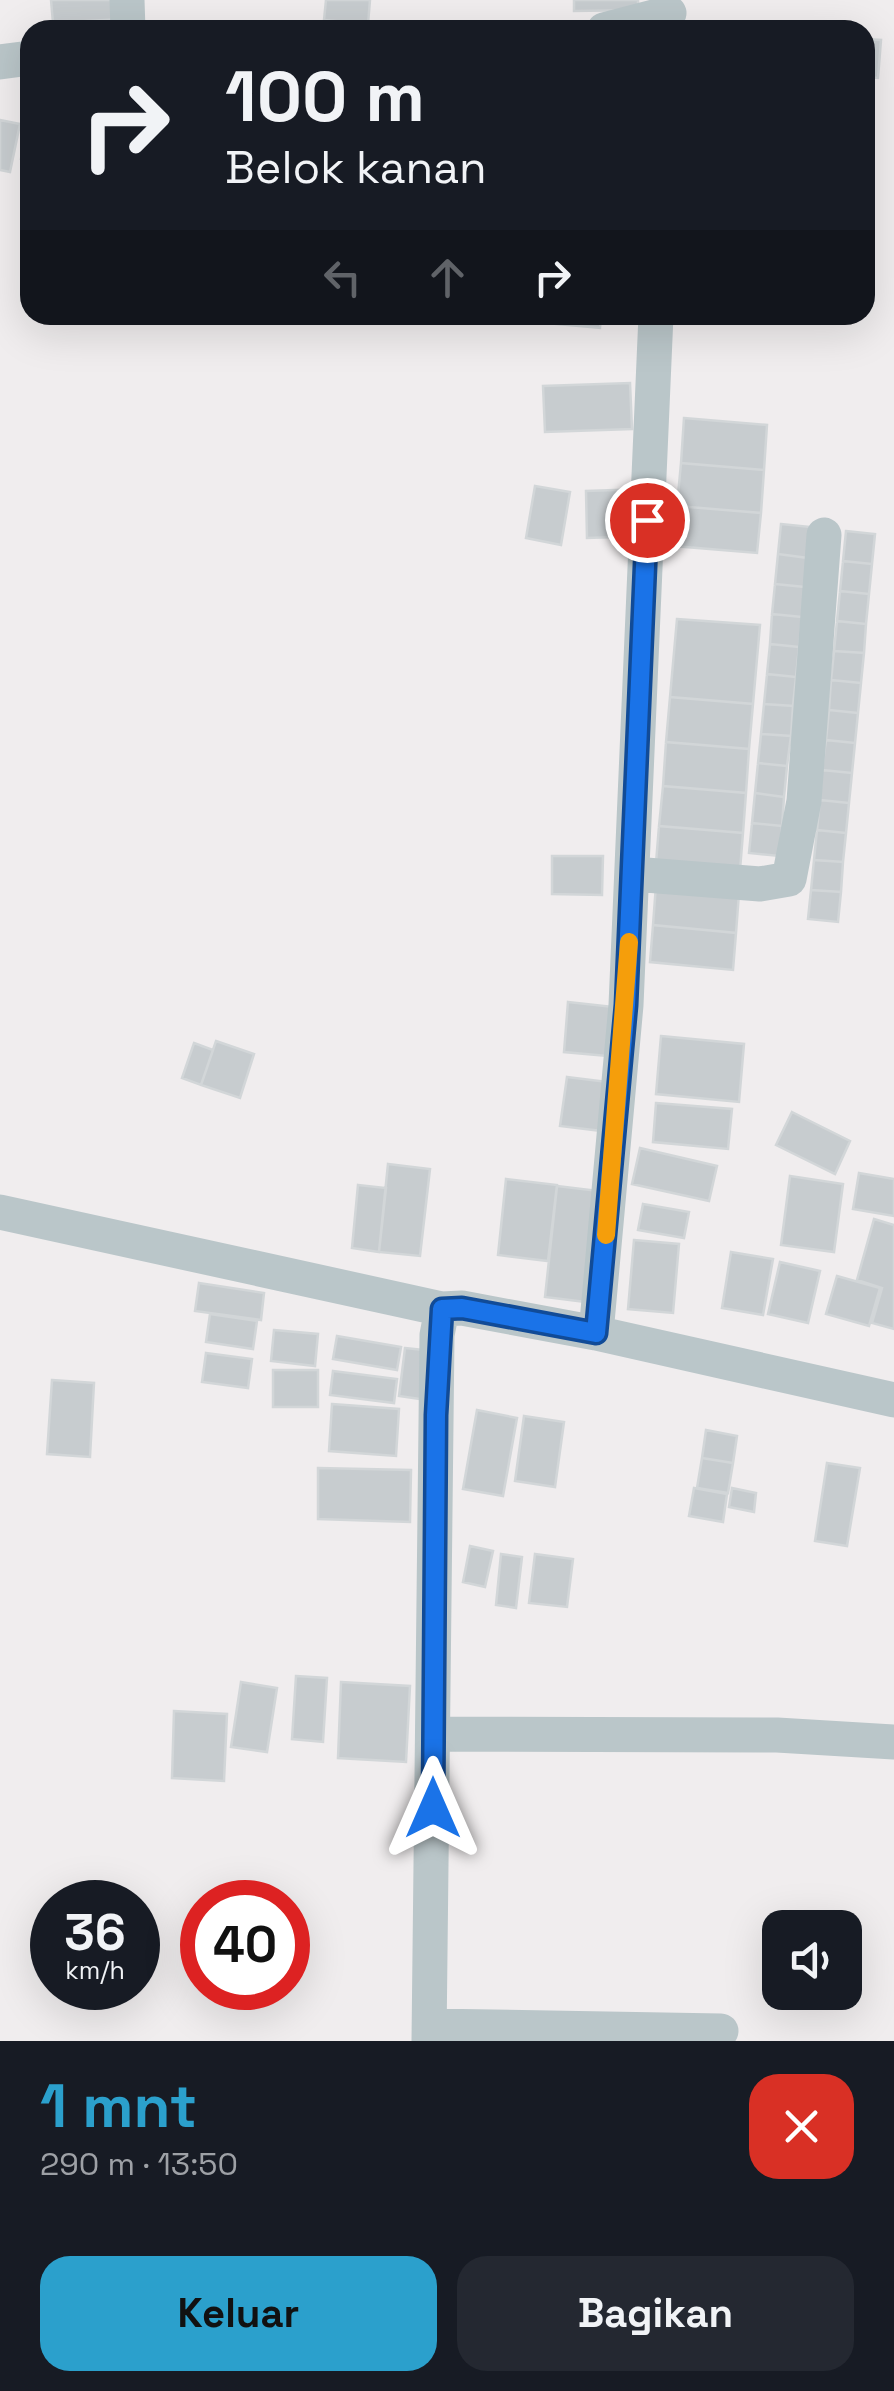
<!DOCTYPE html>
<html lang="id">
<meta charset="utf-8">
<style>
body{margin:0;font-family:"Space Grotesk",sans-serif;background:#242831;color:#f1f3f6;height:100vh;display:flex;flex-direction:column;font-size:38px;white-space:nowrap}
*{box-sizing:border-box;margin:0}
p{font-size:32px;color:#9ea1a6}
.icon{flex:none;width:55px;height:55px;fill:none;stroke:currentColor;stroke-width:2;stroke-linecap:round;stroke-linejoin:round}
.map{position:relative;height:2041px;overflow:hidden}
.panel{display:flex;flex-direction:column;background:#171b24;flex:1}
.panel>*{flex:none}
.top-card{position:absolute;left:20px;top:20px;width:855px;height:305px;border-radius:30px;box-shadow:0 10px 40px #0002;background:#171b24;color:#f1f3f6;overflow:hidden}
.tools{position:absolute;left:762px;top:1910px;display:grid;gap:20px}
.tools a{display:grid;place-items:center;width:100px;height:100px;border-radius:20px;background:#171b24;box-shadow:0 10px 40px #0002;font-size:50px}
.speed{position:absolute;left:30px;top:1880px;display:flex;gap:20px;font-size:50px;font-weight:700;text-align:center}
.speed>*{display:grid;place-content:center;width:130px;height:130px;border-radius:50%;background:#171b24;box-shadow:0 10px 40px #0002;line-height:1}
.speed small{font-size:25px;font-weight:400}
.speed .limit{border:15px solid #d22;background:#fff;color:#111}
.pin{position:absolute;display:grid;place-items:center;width:85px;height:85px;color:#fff;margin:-42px;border:5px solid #fff;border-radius:50%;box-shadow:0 2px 10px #0007}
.me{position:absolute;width:110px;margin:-55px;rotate:0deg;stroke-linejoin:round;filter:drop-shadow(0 0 8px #0008)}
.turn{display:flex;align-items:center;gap:35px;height:210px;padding:0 40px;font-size:45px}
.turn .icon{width:130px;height:130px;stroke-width:2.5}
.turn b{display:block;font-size:70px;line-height:85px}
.lanes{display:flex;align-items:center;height:95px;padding:0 40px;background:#0003;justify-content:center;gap:50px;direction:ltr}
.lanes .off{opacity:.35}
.round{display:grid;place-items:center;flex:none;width:105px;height:105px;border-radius:30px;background:#242831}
.head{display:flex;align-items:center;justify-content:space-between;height:170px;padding:0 40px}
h1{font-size:60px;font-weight:700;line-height:75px;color:#2ba0cc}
.primary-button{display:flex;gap:20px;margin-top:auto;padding:20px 40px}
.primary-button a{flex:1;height:115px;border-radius:30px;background:#2ba0cc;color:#111;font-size:40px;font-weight:700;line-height:115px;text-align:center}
.primary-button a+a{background:#242831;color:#f1f3f6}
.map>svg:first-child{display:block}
.building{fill:#c7cccf;stroke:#d2d6d8;stroke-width:2.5}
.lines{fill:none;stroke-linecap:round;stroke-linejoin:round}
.minor{stroke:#bac6c9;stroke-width:35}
.route-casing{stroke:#114b97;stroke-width:25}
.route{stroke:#1a73e8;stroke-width:18}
.slow{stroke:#f59e0b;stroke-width:18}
</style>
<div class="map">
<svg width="894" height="2041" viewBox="0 0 894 2041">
<rect width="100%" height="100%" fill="#f0edee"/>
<!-- building -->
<path class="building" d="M 51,0 L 121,0 L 122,19 L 53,23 Z
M 326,0 L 370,0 L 368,24 L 324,20 Z
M 574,0 L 638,0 L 638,10 L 574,11 Z
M 865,39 L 881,40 L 878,78 L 865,77 Z
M 28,107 L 30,107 L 30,160 L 21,159 Z
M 0,120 L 20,124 L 10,172 L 0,170 Z
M 514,315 L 601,315 L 600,328 L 514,320 Z
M 630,383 L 632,429 L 545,432 L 543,386 Z
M 684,418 L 767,425 L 764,470 L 681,463 Z
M 681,463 L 764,470 L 761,513 L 677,506 Z
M 535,486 L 570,492 L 561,545 L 526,538 Z
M 645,489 L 646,536 L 587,538 L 586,491 Z
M 677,506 L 761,513 L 757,553 L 674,546 Z
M 781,524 L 811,527 L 808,558 L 778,554 Z
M 846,531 L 875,534 L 872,564 L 843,561 Z
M 778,554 L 808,558 L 805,587 L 775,584 Z
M 843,561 L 872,564 L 869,594 L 840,591 Z
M 775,584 L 805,587 L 802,617 L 772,614 Z
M 840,591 L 869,594 L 866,624 L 837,621 Z
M 772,614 L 802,617 L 799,647 L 770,644 Z
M 677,619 L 760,625 L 753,704 L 670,697 Z
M 837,621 L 866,624 L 864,653 L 834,651 Z
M 770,644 L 799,647 L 796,677 L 767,674 Z
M 834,651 L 864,653 L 861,683 L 831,680 Z
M 767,674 L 796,677 L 793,706 L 764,704 Z
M 831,680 L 861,683 L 858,713 L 829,710 Z
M 670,697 L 753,704 L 749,749 L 666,742 Z
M 764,704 L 793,706 L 791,736 L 761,734 Z
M 829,710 L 858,713 L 855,743 L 826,740 Z
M 761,734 L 791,736 L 787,766 L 758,763 Z
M 826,740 L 855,743 L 852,773 L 822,770 Z
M 666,742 L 749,749 L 746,793 L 663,786 Z
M 758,763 L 787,766 L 784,797 L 755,793 Z
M 822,770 L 852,773 L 849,803 L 820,800 Z
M 663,786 L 746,793 L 743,833 L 659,826 Z
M 755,793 L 784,797 L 782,826 L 752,823 Z
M 820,800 L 849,803 L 846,833 L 817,830 Z
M 752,823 L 782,826 L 779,856 L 749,853 Z
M 659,826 L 743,833 L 740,870 L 656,863 Z
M 817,830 L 846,833 L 843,862 L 814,860 Z
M 552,856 L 603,856 L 602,895 L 552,894 Z
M 814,860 L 843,862 L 841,892 L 811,890 Z
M 656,885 L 739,893 L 736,933 L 653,925 Z
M 811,890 L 841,892 L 838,922 L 808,919 Z
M 653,925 L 736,933 L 733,970 L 650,962 Z
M 568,1002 L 623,1008 L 618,1057 L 564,1052 Z
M 661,1036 L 744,1044 L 739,1102 L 656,1094 Z
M 216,1041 L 254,1054 L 240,1098 L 201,1085 Z
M 194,1043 L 213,1050 L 201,1085 L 182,1078 Z
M 567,1077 L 616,1083 L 610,1132 L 560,1126 Z
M 656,1103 L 732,1109 L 728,1149 L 653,1142 Z
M 792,1112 L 850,1141 L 835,1174 L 776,1145 Z
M 640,1148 L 717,1166 L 709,1201 L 632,1184 Z
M 388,1164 L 430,1169 L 420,1256 L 379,1252 Z
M 859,1173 L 894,1179 L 894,1216 L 853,1209 Z
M 790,1176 L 843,1184 L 834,1252 L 781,1245 Z
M 506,1179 L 557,1185 L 548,1261 L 498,1255 Z
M 358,1185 L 386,1188 L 379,1252 L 352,1248 Z
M 557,1186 L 607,1192 L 594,1303 L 545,1297 Z
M 643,1204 L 689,1212 L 684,1238 L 638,1230 Z
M 874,1219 L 894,1225 L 894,1329 L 872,1323 L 882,1288 L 857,1280 Z
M 634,1240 L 679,1244 L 673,1313 L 628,1309 Z
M 731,1252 L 773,1259 L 763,1315 L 722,1308 Z
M 780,1262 L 820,1271 L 808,1323 L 768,1314 Z
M 837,1276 L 880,1288 L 869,1326 L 826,1314 Z
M 199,1283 L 264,1293 L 261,1320 L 195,1311 Z
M 210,1314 L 257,1321 L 253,1349 L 206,1342 Z
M 274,1330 L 318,1334 L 315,1366 L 271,1361 Z
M 337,1336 L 401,1347 L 397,1370 L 333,1359 Z
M 405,1348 L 434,1351 L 427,1400 L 399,1396 Z
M 206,1353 L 252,1359 L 248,1388 L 202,1382 Z
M 273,1370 L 318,1370 L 318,1407 L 273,1407 Z
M 333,1371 L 397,1379 L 394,1403 L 330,1395 Z
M 52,1380 L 94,1383 L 90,1457 L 47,1454 Z
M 332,1404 L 399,1409 L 396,1456 L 329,1451 Z
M 477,1410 L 517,1418 L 503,1496 L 463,1489 Z
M 524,1416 L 564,1422 L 555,1487 L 515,1481 Z
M 706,1430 L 737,1436 L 733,1463 L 702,1458 Z
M 702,1458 L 733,1463 L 728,1493 L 697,1488 Z
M 827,1463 L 860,1468 L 847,1546 L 815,1541 Z
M 318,1468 L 411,1470 L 410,1522 L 318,1519 Z
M 694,1488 L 727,1494 L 723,1522 L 689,1516 Z
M 732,1488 L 756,1493 L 754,1512 L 729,1507 Z
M 470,1546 L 493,1551 L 485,1587 L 463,1582 Z
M 501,1554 L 522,1557 L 516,1608 L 496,1605 Z
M 535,1554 L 573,1559 L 567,1607 L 529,1603 Z
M 296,1676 L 327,1678 L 323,1742 L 292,1739 Z
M 241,1682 L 277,1688 L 267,1752 L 231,1747 Z
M 341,1682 L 410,1686 L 406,1762 L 338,1758 Z
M 174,1711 L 227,1714 L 224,1781 L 172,1778 Z"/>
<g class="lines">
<!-- minor -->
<path class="minor" d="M 127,0 L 128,30
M 604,30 L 669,13
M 0,62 L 30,58
M 633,874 L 760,884 L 789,879 L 804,801 L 824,535
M 0,1212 L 442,1309 L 462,1308 L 596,1333 L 894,1400
M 596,1333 L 626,1005 L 656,315
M 433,1734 L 777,1735 L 894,1742
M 430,2026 L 721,2031
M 429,2041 L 437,1335 L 442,1309"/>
</g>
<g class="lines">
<!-- route casing -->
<g class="route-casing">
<path id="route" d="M 433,1808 L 436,1415 L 442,1309 L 462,1308 L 596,1333 L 626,1005 L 647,520"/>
</g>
<!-- route -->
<use href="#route" class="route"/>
<!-- slow -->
<path class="slow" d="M 606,1235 L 629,942"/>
</g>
</svg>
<div class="tools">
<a><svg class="icon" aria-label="sound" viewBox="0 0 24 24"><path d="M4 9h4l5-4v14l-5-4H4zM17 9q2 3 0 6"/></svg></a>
</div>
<div class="speed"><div>36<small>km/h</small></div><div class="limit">40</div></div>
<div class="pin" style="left:647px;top:520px;background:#d93025"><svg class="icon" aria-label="arrive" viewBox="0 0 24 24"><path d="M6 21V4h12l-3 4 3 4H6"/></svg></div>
<svg class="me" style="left:433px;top:1808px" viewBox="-20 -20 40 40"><path d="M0-17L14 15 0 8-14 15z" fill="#1a73e8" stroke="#fff" stroke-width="4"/></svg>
<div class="top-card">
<div class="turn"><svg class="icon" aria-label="right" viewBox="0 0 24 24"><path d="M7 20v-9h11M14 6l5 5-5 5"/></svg><div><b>100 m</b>Belok kanan</div></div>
<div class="lanes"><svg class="icon off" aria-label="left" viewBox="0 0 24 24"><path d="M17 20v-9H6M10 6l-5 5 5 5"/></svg><svg class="icon off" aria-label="ahead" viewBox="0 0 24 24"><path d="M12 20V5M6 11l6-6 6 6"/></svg><svg class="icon" aria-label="right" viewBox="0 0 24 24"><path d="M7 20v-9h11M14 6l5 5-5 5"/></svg></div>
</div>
</div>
<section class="panel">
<div class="head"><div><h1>1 mnt</h1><p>290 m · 13:50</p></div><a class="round" style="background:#d93025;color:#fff"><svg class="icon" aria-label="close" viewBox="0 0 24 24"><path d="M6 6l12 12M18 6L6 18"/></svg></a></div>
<div class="primary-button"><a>Keluar</a><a>Bagikan</a></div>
</section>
